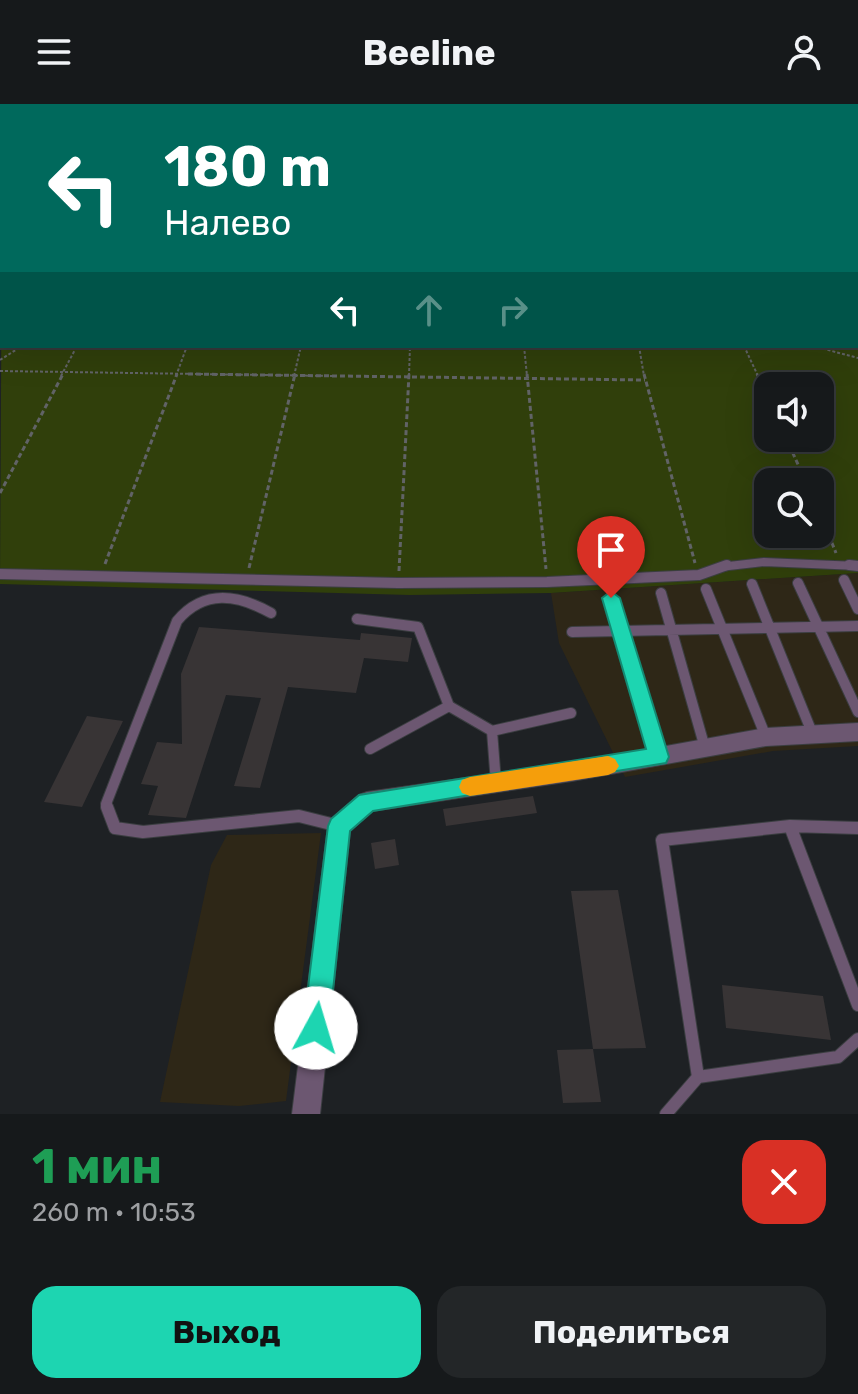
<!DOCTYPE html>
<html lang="ru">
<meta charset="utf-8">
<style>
body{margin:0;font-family:Rubik,sans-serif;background:#232628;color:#f1f3f6;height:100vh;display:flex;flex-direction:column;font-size:30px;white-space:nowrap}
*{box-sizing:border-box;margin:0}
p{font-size:26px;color:#9ea0a3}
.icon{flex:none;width:44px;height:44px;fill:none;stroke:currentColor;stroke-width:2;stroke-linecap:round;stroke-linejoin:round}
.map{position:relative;height:1010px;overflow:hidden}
.drawer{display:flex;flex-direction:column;background:#16191b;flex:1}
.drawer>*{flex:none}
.top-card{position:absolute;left:0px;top:0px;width:858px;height:244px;box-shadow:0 8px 32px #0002,0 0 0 2px #35383a;background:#00695c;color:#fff;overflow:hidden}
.controls{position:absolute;left:754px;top:268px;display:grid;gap:16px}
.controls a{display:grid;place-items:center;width:80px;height:80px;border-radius:16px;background:#16191b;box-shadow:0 8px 32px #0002,0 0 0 2px #35383a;font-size:40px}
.pin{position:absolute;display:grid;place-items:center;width:68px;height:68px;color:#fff;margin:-82px -34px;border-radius:50% 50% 50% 0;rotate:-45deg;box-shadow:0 0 8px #0007}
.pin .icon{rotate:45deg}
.me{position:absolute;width:88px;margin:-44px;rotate:6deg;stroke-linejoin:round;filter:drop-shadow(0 0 6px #0008)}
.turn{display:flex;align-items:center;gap:28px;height:168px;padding:0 32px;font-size:36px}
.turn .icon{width:104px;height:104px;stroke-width:2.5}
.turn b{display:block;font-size:56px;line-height:68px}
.lanes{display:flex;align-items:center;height:76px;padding:0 32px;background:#0003;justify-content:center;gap:40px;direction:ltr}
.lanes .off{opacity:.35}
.round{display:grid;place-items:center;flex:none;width:84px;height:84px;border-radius:24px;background:#232628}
.summary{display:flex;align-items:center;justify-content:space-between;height:136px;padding:0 32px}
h1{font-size:48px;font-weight:700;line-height:60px;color:#1e9e55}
.cta{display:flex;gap:16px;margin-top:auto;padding:16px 32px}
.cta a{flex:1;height:92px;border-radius:24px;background:#1dd5b1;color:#111;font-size:32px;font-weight:700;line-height:92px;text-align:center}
.cta a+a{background:#232628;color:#f1f3f6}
header{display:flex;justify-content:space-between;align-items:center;height:104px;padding:0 32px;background:#16191b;font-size:36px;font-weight:700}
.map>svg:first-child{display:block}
.industrial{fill:#2e2717}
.green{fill:#303f0b;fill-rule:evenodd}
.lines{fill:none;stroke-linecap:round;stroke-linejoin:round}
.stream{stroke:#47476a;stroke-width:3}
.building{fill:#383435}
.lane-far2-casing{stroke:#3b3e41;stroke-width:10}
.lane-far1-casing{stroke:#3b3e41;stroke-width:12}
.lane-casing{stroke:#3b3e41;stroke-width:14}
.street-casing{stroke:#3b3e41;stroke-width:2}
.secondary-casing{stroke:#3b3e41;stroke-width:22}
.path-far1{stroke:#616366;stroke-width:2;stroke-dasharray:3 2;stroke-linecap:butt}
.path{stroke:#616366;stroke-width:3;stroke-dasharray:5 3;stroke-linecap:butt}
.lane-far2{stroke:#6c5771;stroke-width:8}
.lane-far1{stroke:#6c5771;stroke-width:10}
.lane{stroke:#6c5771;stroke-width:12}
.street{fill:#6c5771;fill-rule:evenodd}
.secondary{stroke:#97769f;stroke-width:20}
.route{fill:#1dd5b1;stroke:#138a73;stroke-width:2}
.slow{fill:#f59e0b}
</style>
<header><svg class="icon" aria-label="menu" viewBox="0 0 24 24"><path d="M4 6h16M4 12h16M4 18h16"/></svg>Beeline<svg class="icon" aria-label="person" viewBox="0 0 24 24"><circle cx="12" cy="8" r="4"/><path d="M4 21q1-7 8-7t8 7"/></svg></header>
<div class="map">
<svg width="858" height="1010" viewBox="0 0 858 1010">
<rect width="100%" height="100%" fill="#1e2124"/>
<!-- industrial -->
<path class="industrial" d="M 858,469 L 858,642 L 773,647 L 625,673 L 559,539 L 551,489 Z
M 321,729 L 286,997 L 239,1002 L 160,998 L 211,761 L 227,731 Z"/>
<!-- green -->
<path class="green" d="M 442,0 L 858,0 L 858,469 L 551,489 L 410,491 L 0,480 L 2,99 L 2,242 L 856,242 L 856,2 L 437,2 ZM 768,282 L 820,282 L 820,334 L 768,334 ZM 768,378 L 820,378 L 820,430 L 768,430 Z"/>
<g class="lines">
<!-- stream -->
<path class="stream" d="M 128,0 L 132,2"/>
</g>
<!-- building -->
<path class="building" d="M 199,523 L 360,536 L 361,529 L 412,534 L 408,558 L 364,554 L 356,589 L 288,583 L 260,684 L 234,682 L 261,594 L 226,591 L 186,714 L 148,711 L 158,682 L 141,680 L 157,638 L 182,640 L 181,570 Z
M 87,612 L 123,617 L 82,703 L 44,698 Z
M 533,692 L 537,709 L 446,722 L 443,705 Z
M 395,735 L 399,761 L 375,765 L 371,739 Z
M 618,786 L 646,944 L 593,945 L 571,787 Z
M 722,881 L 823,892 L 831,936 L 726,924 Z
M 593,945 L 601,998 L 563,999 L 557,946 Z"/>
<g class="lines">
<!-- lane-far2 casing -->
<g class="lane-far2-casing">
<path id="lane-far2" d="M 720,463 L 764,458 L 858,462"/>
</g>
<!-- lane-far1 casing -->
<g class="lane-far1-casing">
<path id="lane-far1" d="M 849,461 L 858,462
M 0,470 L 398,479 L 547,478 L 699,471 L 727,461
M 844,476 L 858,505
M 798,479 L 858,608
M 752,480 L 813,631
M 706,485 L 766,633
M 661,489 L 705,644
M 611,494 L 658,653
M 357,515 L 418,523 L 449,602 L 492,627
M 572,528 L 858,522
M 370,645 L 449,602
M 496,679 L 492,627 L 571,609
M 108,705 L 106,700 L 177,517 C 204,485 237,490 271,509"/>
</g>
<!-- lane casing -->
<g class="lane-casing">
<path id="lane" d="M 107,703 L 115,724 L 143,728 L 299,712 L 339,722
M 790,722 L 858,901
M 698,973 L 662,736 L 790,722 L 858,724
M 666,1010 L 698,973 L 838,953 L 858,935"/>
</g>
<!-- street casing -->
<g class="street-casing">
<path id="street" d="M 858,619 L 858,637 L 766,642 L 572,677 L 372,707 L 350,727 L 320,1010 L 292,1010 L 328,722 L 331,715 L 359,691 L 367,688 L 572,659 L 766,624 Z"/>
</g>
<!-- secondary casing -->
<g class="secondary-casing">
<path id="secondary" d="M 250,2 L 256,0
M 0,93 L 2,92"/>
</g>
<!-- path-far1 -->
<path class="path-far1" d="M 46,2 L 53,0
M 437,2 L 442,0
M 539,2 L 543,0
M 631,2 L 635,0
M 724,2 L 727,0
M 820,2 L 823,0
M 524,242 L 527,272
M 639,242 L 644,272
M 744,242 L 758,272
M 813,242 L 858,254
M 0,256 L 22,242
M 0,267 L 332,272
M 61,272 L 77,242
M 176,272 L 187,242
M 294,272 L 301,242
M 409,272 L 410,242"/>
<!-- path -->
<path class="path" d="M 188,270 L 645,276
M 527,270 L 546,465
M 644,270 L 695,459
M 757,270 L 768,294
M 786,334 L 806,378
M 0,389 L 63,270
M 820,409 L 836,449
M 105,460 L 177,270
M 249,464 L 295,270
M 399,467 L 409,270"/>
<!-- lane-far2 -->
<use href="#lane-far2" class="lane-far2"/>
<!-- lane-far1 -->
<use href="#lane-far1" class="lane-far1"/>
<!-- lane -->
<use href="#lane" class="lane"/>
<!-- street -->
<use href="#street" class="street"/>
<!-- secondary -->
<use href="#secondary" class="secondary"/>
</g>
<!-- route -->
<path class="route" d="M 611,487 L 620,494 L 669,653 L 666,659 L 373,707 L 350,727 L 329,924 L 325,933 L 316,937 L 307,933 L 303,924 L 328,722 L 331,715 L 359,691 L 646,645 L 602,494 Z"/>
<!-- slow -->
<path class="slow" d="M 608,652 L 615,655 L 619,662 L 615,668 L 608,671 L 470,692 L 462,689 L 459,683 L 462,676 L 470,673 Z"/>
</svg>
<div class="controls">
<a><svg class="icon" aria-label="sound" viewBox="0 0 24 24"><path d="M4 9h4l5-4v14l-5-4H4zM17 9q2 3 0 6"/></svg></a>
<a><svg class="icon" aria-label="search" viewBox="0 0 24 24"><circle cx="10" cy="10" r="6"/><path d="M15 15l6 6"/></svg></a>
</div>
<div class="pin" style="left:611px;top:494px;background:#d93025"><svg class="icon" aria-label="arrive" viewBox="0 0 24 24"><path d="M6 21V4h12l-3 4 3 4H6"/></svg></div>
<svg class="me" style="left:316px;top:924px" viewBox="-20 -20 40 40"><circle r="19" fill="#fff"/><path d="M0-13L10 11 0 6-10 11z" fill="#1dd5b1"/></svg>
<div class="top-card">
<div class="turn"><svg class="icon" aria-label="left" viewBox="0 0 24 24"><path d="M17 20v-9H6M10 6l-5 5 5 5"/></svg><div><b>180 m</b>Налево</div></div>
<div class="lanes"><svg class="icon" aria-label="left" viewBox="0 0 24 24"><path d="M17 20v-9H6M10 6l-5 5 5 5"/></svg><svg class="icon off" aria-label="ahead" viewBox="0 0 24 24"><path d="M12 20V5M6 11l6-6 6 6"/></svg><svg class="icon off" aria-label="right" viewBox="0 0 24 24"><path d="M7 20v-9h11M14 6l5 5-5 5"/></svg></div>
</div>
</div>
<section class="drawer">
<div class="summary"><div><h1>1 мин</h1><p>260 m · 10:53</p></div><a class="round" style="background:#d93025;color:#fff"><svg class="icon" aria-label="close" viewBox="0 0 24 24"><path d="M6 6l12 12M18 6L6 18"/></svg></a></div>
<div class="cta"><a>Выход</a><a>Поделиться</a></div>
</section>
